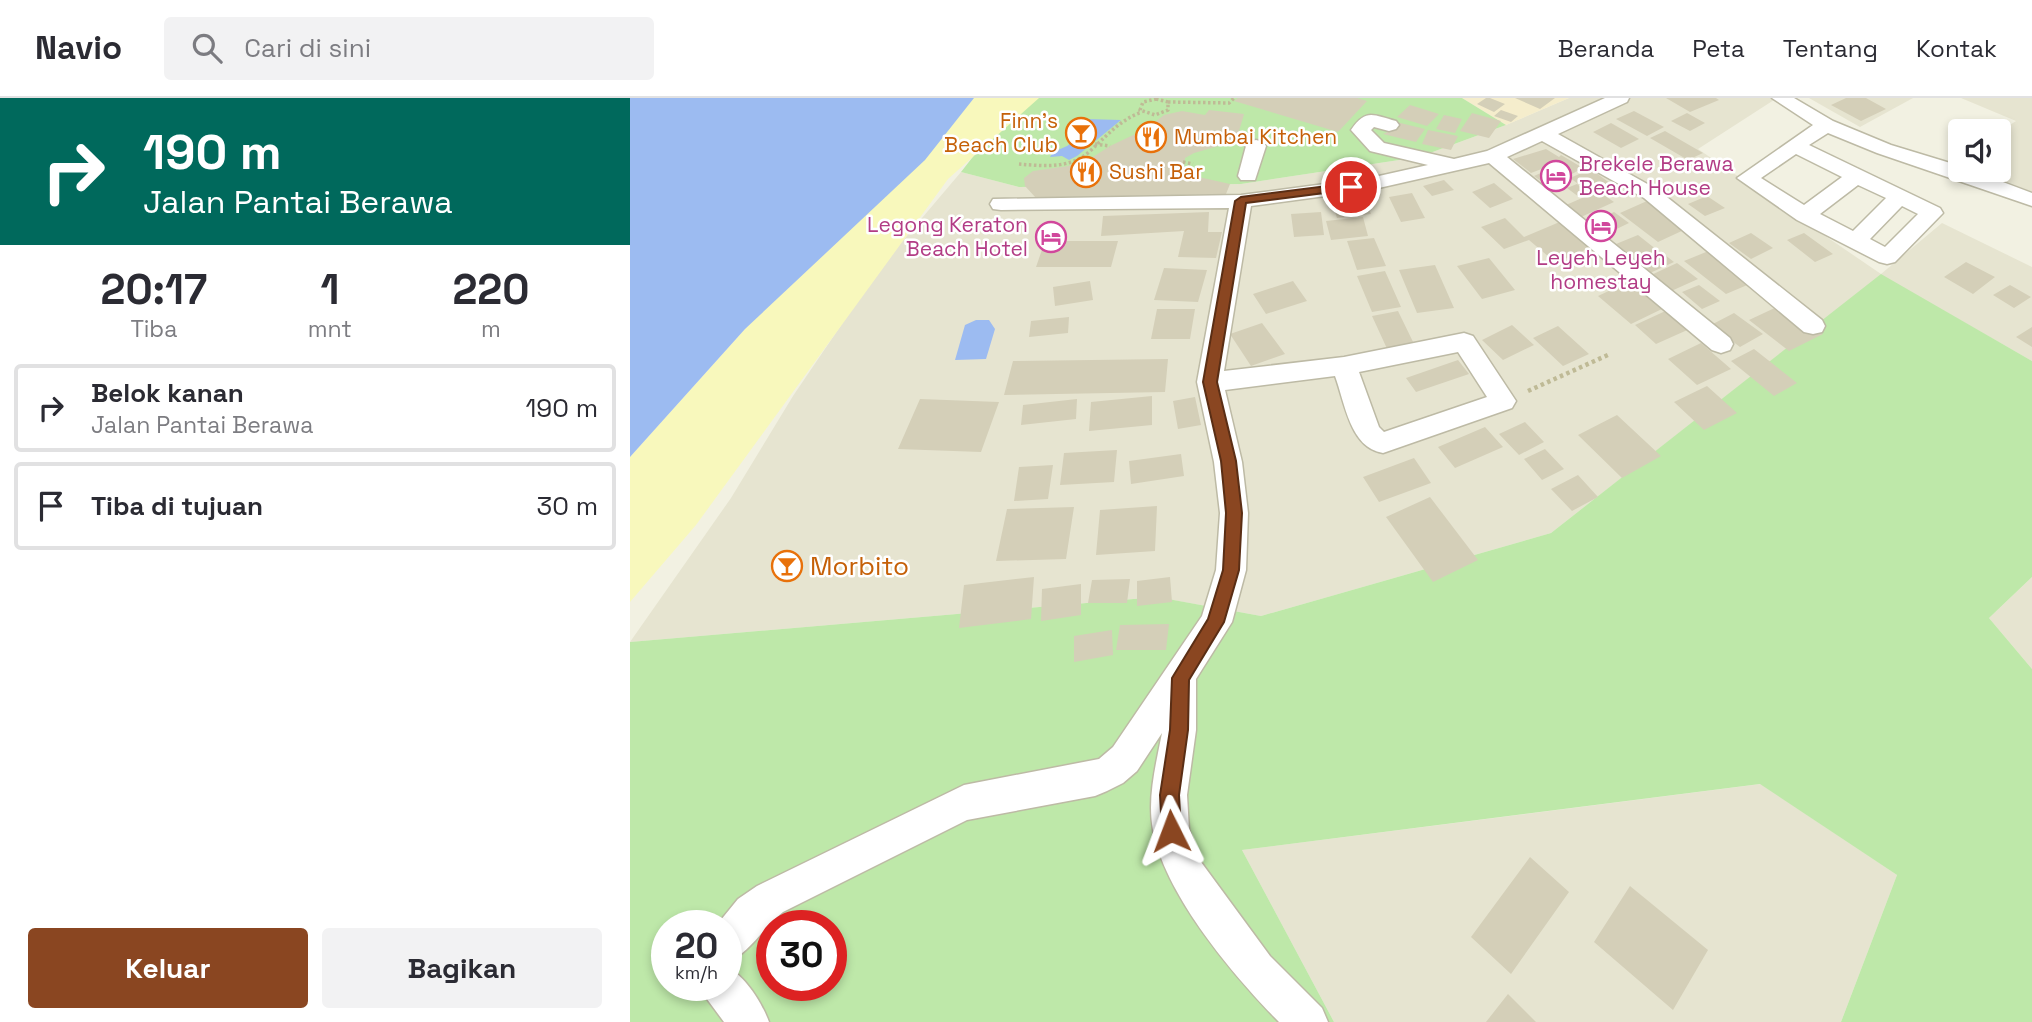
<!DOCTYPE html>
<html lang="id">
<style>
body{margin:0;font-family:"Space Grotesk",sans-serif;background:#f2f2f3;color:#2b2b33;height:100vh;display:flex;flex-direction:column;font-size:26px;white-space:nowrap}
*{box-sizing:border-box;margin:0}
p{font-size:23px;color:#7c7c81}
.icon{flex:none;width:38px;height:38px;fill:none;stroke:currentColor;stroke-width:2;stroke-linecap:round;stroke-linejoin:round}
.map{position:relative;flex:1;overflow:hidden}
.drawer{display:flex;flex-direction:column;background:#fff;width:630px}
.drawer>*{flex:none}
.hud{background:#00695c;color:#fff;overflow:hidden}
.buttons{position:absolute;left:1318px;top:21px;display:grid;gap:14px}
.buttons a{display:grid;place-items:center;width:63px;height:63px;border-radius:7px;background:#fff;box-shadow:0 4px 10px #0003;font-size:35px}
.speed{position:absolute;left:21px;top:812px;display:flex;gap:14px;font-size:35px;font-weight:700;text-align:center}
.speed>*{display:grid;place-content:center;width:91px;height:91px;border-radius:50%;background:#fff;box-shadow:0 4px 10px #0003;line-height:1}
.speed small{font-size:18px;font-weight:400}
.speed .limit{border:10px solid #d22;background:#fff;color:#111}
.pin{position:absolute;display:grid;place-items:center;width:60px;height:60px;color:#fff;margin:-30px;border:4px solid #fff;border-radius:50%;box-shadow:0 2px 7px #0007}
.me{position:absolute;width:77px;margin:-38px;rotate:357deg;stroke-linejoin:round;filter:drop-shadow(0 0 5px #0008)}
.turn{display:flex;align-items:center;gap:24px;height:147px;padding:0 28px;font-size:32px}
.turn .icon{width:91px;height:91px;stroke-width:2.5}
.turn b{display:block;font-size:49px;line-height:60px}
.eta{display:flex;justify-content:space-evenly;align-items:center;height:119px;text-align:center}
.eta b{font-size:42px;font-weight:700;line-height:49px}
.action{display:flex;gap:14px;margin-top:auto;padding:14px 28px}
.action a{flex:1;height:80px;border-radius:7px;background:#8a4621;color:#fff;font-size:28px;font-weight:700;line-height:80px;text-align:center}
.action a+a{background:#f2f2f3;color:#2b2b33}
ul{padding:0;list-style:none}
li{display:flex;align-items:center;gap:21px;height:88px;margin:0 14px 10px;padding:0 14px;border:4px solid #e1e1e2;border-radius:7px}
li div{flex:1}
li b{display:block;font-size:26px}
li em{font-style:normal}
header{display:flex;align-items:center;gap:42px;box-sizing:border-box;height:98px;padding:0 35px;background:#fff;border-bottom:2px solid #e1e1e2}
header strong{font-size:33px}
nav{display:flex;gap:38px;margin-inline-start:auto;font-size:24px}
.search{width:490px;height:63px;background:#f2f2f3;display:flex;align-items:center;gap:18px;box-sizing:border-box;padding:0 24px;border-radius:7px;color:#7c7c81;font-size:26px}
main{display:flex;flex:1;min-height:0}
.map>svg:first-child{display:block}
.residential{fill:#e6e4d0}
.commercial{fill:#f5edcc}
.green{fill:#bee8a9;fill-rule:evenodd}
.sand{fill:#f8f8bc}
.water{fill:#9cbbf1}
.building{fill:#d4cfb8}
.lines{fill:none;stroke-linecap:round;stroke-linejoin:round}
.minor-casing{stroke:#bdbaa5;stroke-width:3}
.path-far1{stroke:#bfba96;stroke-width:3.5;stroke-dasharray:2.5 2.5;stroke-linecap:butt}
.path{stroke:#bfba96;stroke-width:4.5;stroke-dasharray:3.5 3.5;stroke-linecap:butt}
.minor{fill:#fff;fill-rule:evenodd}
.route{fill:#8a4621;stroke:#5a2e15;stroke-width:2}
.labels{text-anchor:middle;stroke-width:5;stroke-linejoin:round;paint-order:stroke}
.far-food-label{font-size:21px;fill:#c56008;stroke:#fff;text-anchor:start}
.far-hotel-label{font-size:21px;fill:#b23c85;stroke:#fff;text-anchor:start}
.food-label{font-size:26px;fill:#c56008;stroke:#fff;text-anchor:start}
</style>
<header>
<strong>Navio</strong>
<div class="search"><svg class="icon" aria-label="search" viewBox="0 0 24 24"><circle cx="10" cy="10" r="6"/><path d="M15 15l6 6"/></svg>Cari di sini</div>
<nav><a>Beranda</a><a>Peta</a><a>Tentang</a><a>Kontak</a></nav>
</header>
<main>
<section class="drawer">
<div class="hud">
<div class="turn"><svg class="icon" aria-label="right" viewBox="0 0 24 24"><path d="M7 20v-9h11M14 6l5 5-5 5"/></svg><div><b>190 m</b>Jalan Pantai Berawa</div></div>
</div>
<div class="eta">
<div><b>20:17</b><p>Tiba</p></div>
<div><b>1</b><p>mnt</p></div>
<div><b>220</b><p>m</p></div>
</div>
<ul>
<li><svg class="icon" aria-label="right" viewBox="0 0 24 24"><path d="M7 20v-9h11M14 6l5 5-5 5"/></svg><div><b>Belok kanan</b><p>Jalan Pantai Berawa</p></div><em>190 m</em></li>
<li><svg class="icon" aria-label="arrive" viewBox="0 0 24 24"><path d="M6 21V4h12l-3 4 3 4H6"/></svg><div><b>Tiba di tujuan</b></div><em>30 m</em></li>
</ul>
<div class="action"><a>Keluar</a><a>Bagikan</a></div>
</section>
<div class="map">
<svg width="1402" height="924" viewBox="0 0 1402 924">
<rect width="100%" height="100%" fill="#f2f1e2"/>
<!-- residential -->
<path class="residential" d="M 939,0 L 1147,0 L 1068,51 L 1251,176 L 1312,125 L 1402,169 L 1402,263 L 1251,177 L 921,435 L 631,518 L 526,499 L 0,544 L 101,400 L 163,298 L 218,217 L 270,146 L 331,74 L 389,89 L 611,86 L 789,59 L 876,27 Z
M 1179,0 L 1283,0 L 1230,29 Z
M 1331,0 L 1402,0 L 1402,94 L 1349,72 L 1368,72 L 1369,34 L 1386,23 Z
M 1402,479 L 1402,571 L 1359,520 Z
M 1131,686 L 1267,777 L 1211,924 L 704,924 L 612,752 Z"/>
<!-- commercial -->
<path class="commercial" d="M 832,0 L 939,0 L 876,27 Z"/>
<!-- green -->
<path class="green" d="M 400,0 L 832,0 L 876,27 L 789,59 L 611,86 L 389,89 L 331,74 L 360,37 Z
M 1251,176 L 1402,263 L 1402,479 L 1359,520 L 1402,571 L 1402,924 L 1211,924 L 1267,777 L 1130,686 L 612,752 L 704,924 L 0,924 L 0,544 L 527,499 L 631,518 L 921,435 ZM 37,828 L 96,828 L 96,887 L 37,887 ZM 142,828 L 201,828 L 201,887 L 142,887 Z"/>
<!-- sand -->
<path class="sand" d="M 344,0 L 409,0 L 318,81 L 66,427 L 0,504 L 0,359 L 115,231 Z"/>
<!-- water -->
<path class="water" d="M 0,0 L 344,0 L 295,62 L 115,231 L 0,359 Z
M 456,21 L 491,22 L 447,58 L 439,62 L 432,58 L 420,59 C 425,50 432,52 440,46 C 447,40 448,28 456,21 Z
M 346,222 L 359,222 L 365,231 L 356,261 L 325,262 L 335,227 Z"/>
<!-- building -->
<path class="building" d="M 608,0 L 727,0 L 737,3 L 708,34 L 604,3 Z
M 856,0 L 860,0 L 875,6 L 864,14 L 847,6 Z
M 885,0 L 925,0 L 910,11 Z
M 1036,0 L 1086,0 L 1089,2 L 1060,14 Z
M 1216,0 L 1236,0 L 1256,11 L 1231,23 L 1201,7 Z
M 780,7 L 809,16 L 797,28 L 767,19 Z
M 579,12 L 614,16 L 606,43 L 564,55 L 555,60 L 554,70 L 564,78 L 600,86 L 596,96 L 406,100 L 395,88 L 394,80 L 403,73 L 438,68 L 463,59 L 480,48 L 516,31 L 534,17 L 552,13 L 575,17 Z
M 871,12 L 888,18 L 881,24 L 864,18 Z
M 1004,13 L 1034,29 L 1017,38 L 986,21 Z
M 842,15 L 871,23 L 859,40 L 830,33 Z
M 1057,15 L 1075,25 L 1060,33 L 1041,23 Z
M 814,17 L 832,21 L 825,35 L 806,31 Z
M 762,23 L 795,31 L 786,44 L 753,36 L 769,29 Z
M 981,25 L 1009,41 L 991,50 L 963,34 Z
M 798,32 L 828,38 L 821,52 L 792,46 Z
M 1035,33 L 1073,55 L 1058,62 L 1020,40 Z
M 916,51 L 929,59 L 931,57 L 953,70 L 940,77 L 916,63 L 922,67 L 901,75 L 883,61 Z
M 924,69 L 942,82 L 922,91 L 904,78 Z
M 961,71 L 981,86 L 961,95 L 940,80 Z
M 814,82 L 824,92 L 802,98 L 793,88 Z
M 864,85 L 883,101 L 860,110 L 842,94 Z
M 947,86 L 958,95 L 949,99 L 937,90 Z
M 968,93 L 984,104 L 951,119 L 936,107 Z
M 782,95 L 795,120 L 771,124 L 759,99 Z
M 1077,98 L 1095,110 L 1075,118 L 1058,106 Z
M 735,101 L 741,116 L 707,120 L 702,104 Z
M 1017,103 L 1056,131 L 1028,144 L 990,115 Z
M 579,114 L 578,134 L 592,134 L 586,160 L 548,159 L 554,133 L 471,138 L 473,118 Z
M 691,114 L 694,137 L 664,139 L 661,116 Z
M 984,114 L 999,125 L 974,137 L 959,126 Z
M 733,119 L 738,138 L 701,142 L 696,123 Z
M 875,120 L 894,139 L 932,123 L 964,148 L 926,165 L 899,142 L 874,151 L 851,129 Z
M 1121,135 L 1143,150 L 1121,161 L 1099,145 Z
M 1174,135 L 1203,156 L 1185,164 L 1157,142 Z
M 1008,137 L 1027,152 L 1004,161 L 986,146 Z
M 744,140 L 756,168 L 727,172 L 717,143 Z
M 415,143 L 488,143 L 481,169 L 406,169 Z
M 1081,152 L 1122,185 L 1096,196 L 1054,163 Z
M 1030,153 L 1044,164 L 1020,175 L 1006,164 Z
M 859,160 L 885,192 L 852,201 L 827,168 Z
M 1336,164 L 1365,179 L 1343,196 L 1314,179 Z
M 1047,165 L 1068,181 L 1039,194 L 1019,178 Z
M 805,167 L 824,210 L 787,215 L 769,172 Z
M 534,170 L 577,172 L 568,204 L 524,202 Z
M 755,173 L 771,209 L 742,214 L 727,178 Z
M 460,183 L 463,202 L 425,208 L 423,189 Z
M 663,183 L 677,203 L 636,216 L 623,196 Z
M 1000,183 L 1034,210 L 1001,226 L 968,198 Z
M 1069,187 L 1090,203 L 1072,211 L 1052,194 Z
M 1380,187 L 1401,199 L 1384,210 L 1363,197 Z
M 1153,206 L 1193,236 L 1159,253 L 1119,222 Z
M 1042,210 L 1064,229 L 1026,246 L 1005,227 Z
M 527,211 L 565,211 L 560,241 L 521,241 Z
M 768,213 L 786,250 L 759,255 L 742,218 Z
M 1104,215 L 1133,236 L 1110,249 L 1081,227 Z
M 439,219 L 438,235 L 399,239 L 401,223 Z
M 632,225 L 655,256 L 621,268 L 600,236 Z
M 882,227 L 904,247 L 873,262 L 852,242 Z
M 928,228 L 959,256 L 933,268 L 903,240 Z
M 1402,229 L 1402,249 L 1386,239 Z
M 1071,245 L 1101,271 L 1067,287 L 1038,261 Z
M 1124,251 L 1167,285 L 1144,298 L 1101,263 Z
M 538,261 L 535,294 L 374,297 L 383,263 Z
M 828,262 L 839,276 L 786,294 L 776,280 Z
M 1077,288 L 1107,315 L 1074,332 L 1044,304 Z
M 522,298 L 522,327 L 459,333 L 461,304 Z
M 565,299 L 571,327 L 548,331 L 543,303 Z
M 290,301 L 369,304 L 351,354 L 268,351 Z
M 447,301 L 446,321 L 391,327 L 393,307 Z
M 987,317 L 1031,358 L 992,380 L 948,337 Z
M 895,324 L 914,344 L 889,357 L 869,336 Z
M 855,329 L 873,349 L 825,370 L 808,349 Z
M 915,351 L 934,371 L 912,382 L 894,361 Z
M 487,352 L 484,384 L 430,387 L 434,355 Z
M 551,356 L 554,378 L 501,386 L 499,363 Z
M 784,360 L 801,385 L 749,404 L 733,379 Z
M 423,367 L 418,401 L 384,403 L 389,369 Z
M 948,377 L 968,399 L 942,413 L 921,391 Z
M 800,399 L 848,462 L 803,484 L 756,419 Z
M 527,408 L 525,453 L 466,457 L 470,412 Z
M 444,409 L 436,461 L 366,463 L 377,411 Z
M 404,479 L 401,521 L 329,530 L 334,487 Z
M 540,479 L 542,504 L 507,508 L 507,483 Z
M 500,481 L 497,505 L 458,505 L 462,482 Z
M 451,486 L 451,517 L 411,523 L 412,491 Z
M 539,526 L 536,552 L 486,552 L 490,527 Z
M 482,532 L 483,557 L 444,564 L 444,538 Z
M 900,759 L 939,794 L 881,876 L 841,839 Z
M 1000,788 L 1078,852 L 1043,912 L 964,844 Z
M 878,896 L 906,924 L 856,924 Z"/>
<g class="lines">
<!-- minor casing -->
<g class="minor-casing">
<path id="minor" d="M 975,0 L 999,0 L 997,4 L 928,36 L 1028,92 L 1192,222 L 1195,228 L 1192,234 L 1183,236 L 1174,234 L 1014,100 L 912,43 L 877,59 L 1100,240 L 1103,246 L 1100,252 L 1091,255 L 1082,252 L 859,65 L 740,92 L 621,108 L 594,273 L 714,259 L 834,235 L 843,238 L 886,303 L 882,310 L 753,355 C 720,350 715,305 705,278 L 595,292 L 612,364 L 618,415 L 616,472 L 602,524 L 566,581 L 566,632 L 557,697 L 559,732 L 571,764 L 640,858 L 692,910 L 698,924 L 649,924 C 603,877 535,797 523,732 C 517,700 526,666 532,635 L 507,673 L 493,685 L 477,693 L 465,698 L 337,722 L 153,814 C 133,830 119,856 96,865 L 96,828 L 86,828 L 108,801 L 127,788 L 334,687 L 469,661 L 483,649 L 572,518 L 586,472 L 590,415 L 584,364 L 567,284 L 599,110 L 371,112 L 363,111 L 360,106 L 363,101 L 611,97 L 740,80 L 798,67 L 740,53 L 721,32 C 736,10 743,17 766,23 L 769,27 L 766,31 L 759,33 L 744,29 L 741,32 L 754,45 L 824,61 L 857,53 ZM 828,254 L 857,299 L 754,334 L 749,329 L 729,274 Z
M 1142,0 L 1164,0 L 1203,23 L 1261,47 L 1330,68 L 1330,72 L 1341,72 L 1402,95 L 1402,108 L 1247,55 L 1198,35 L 1179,47 L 1310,110 L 1313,115 L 1265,164 L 1257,166 L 1249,164 L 1167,122 L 1107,80 L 1183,27 ZM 1166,56 L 1212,79 L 1174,107 L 1131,80 ZM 1228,87 L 1256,100 L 1223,133 L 1190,116 ZM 1272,108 L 1288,116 L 1255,149 L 1240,141 Z
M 626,42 L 633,44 L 636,48 L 625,82 L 611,82 L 608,78 L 616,48 L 619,44 Z
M 96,869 C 115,877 132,905 139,924 L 94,924 L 77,901 L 71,887 L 96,887 Z"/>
</g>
<!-- path-far1 -->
<path class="path-far1" d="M 526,1 L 538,4 L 538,12 L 525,17 L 510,12 L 513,4 Z
M 538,4 L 599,5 L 604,0
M 465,46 L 480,48
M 553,64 L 563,66
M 389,66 C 412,68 440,71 459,54 C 476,39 489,22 512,14"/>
<!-- path -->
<path class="path" d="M 898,293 L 980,256"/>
<!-- minor -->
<use href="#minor" class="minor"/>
</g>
<!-- route -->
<path class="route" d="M 721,85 L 725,86 L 725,91 L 616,105 L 587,284 L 606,363 L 612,415 L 609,472 L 594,524 L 559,582 L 558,632 L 549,697 L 551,733 L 548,739 L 541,742 L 534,739 L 532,733 L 530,697 L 540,632 L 542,580 L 578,521 L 593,472 L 596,415 L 591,363 L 573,284 L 605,103 L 611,99 Z"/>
<!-- icons -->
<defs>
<g id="bar-ring" transform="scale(1.575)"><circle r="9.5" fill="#fff" stroke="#e8710a" stroke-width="1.5"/><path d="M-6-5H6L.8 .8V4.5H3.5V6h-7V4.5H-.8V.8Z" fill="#e8710a"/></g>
<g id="restaurant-ring" transform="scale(1.575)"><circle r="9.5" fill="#fff" stroke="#e8710a" stroke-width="1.5"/><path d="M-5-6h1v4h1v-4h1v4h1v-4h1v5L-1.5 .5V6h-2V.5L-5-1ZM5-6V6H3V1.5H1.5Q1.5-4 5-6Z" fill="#e8710a"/></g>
<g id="hotel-ring" transform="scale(1.575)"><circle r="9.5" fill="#fff" stroke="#d1479c" stroke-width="1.5"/><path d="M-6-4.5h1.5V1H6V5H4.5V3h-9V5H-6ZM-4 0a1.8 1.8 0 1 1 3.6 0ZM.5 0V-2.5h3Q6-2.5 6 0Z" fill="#d1479c"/></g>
</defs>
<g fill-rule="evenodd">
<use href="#bar-ring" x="451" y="35"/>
<use href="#restaurant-ring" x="521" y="39"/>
<use href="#restaurant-ring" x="456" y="74"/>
<use href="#hotel-ring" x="926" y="78"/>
<use href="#hotel-ring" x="971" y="128"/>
<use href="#hotel-ring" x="421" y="139"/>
<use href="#bar-ring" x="157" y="468"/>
</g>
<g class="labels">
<!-- far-food labels -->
<g class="far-food-label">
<text x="428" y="30" text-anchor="end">Finn's<tspan x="428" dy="24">Beach Club</tspan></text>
<text x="544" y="46">Mumbai Kitchen</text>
<text x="479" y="81">Sushi Bar</text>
</g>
<!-- far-hotel labels -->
<g class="far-hotel-label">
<text x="949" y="73">Brekele Berawa<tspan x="949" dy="24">Beach House</tspan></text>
<text x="398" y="134" text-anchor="end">Legong Keraton<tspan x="398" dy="24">Beach Hotel</tspan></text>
<text x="971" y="167" text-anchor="middle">Leyeh Leyeh<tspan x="971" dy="24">homestay</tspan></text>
</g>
<!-- food labels -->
<g class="food-label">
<text x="180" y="477">Morbito</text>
</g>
</g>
</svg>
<div class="buttons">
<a><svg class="icon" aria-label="sound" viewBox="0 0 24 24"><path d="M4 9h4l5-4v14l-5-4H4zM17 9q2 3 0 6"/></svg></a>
</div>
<div class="speed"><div>20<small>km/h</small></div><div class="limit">30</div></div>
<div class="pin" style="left:721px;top:89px;background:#d93025"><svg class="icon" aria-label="arrive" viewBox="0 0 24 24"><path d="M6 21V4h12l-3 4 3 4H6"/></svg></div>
<svg class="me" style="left:541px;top:733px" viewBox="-20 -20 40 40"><path d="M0-17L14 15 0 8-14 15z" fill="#8a4621" stroke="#fff" stroke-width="4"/></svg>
</div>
</main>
